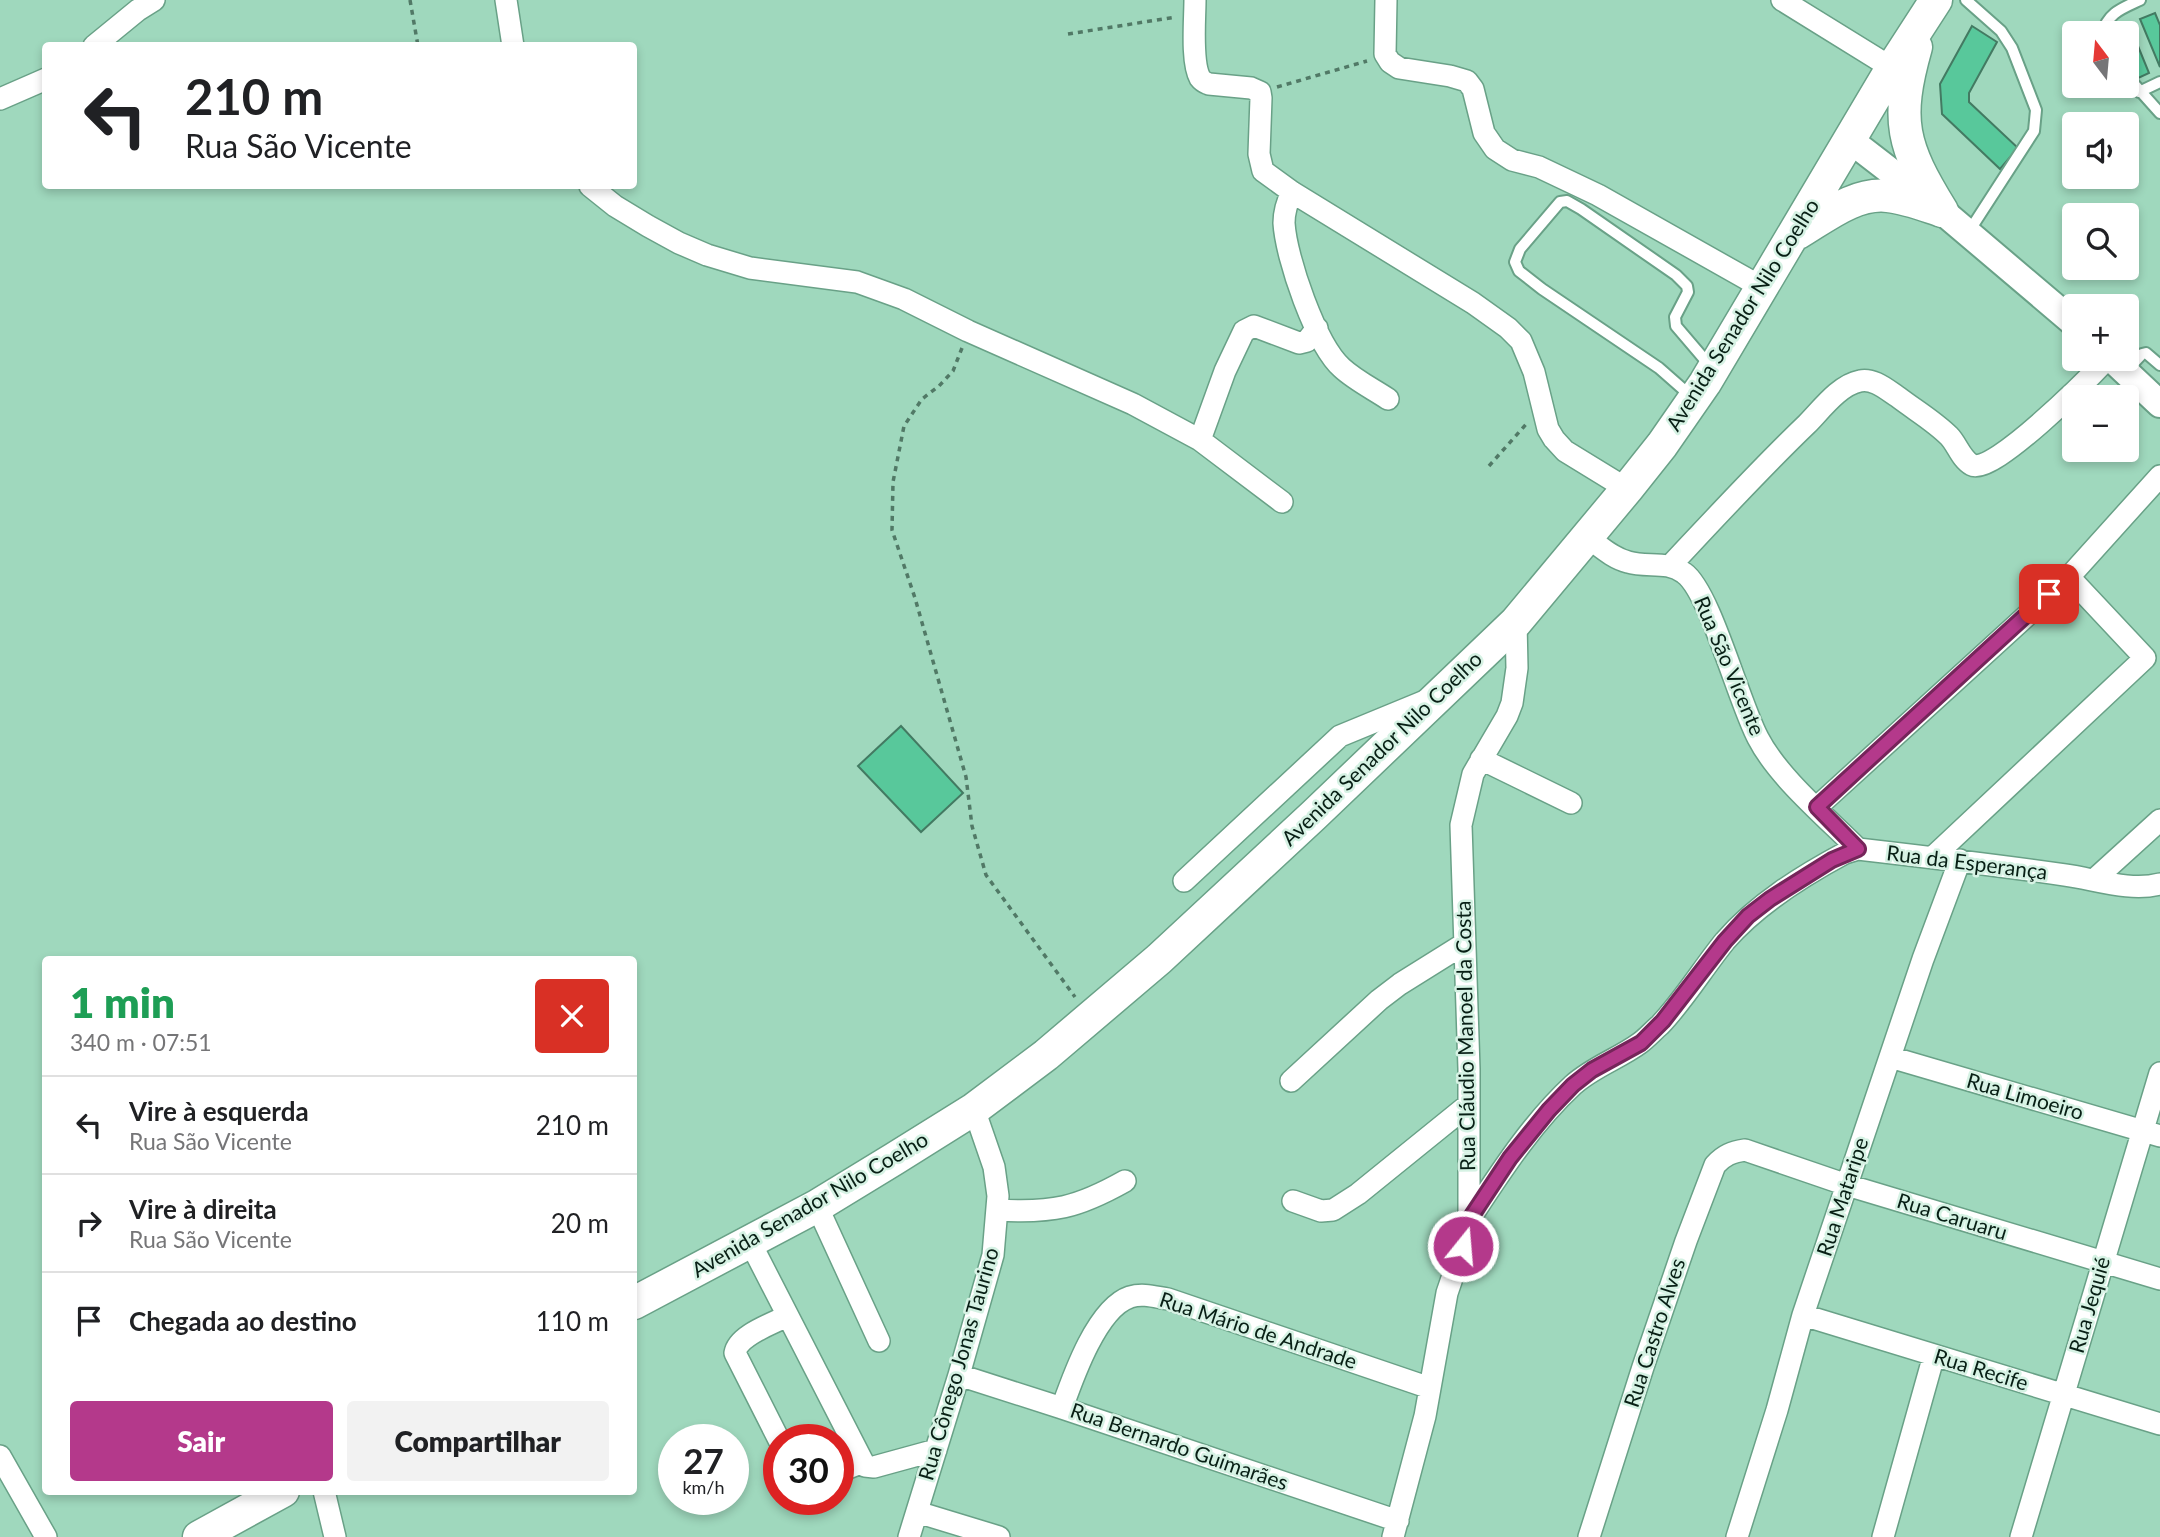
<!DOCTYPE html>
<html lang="pt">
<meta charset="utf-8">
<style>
body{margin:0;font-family:Lato,sans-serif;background:#f2f2f2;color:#202124;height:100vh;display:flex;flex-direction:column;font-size:26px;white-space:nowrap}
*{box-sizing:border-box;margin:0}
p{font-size:23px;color:#757577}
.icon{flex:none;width:38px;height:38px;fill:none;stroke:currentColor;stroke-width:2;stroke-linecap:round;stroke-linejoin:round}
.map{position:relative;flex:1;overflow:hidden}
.panel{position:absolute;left:42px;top:956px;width:595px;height:539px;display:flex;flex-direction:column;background:#fff;border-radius:7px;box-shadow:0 4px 10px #0003}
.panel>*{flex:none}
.guide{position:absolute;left:42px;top:42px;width:595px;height:147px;border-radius:7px;box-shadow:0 4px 10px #0003;background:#fff;color:#202124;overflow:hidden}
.needle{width:46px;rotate:344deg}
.fabs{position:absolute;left:2062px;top:21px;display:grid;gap:14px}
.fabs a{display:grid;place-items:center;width:77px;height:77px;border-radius:7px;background:#fff;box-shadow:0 4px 10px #0003;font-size:35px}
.speed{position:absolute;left:658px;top:1424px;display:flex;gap:14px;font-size:35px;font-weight:700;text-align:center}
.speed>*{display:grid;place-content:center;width:91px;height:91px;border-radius:50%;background:#fff;box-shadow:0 4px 10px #0003;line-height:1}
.speed small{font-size:18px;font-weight:400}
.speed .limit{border:10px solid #d22;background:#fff;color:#111}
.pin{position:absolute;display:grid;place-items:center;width:60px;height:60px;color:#fff;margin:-30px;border-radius:14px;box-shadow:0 4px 10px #0006}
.me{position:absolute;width:77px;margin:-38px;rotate:17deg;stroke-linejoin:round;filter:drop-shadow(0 0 5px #0008)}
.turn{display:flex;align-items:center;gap:24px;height:147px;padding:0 28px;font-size:32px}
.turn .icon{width:91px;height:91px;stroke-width:2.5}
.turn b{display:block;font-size:49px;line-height:60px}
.round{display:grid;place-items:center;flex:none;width:74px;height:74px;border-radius:7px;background:#f2f2f2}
.overview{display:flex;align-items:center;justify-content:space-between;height:119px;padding:0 28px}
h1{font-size:42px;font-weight:800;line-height:52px;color:#1e9e55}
.button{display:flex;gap:14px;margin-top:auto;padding:14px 28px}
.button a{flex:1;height:80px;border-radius:7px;background:#b4398b;color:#fff;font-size:28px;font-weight:800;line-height:80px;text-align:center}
.button a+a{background:#f2f2f2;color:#202124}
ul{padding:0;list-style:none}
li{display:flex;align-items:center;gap:21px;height:98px;padding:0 28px;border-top:2px solid #e0e0e0}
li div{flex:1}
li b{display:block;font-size:26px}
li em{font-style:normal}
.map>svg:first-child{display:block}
.building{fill:#58c89b;stroke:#437a62;stroke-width:2}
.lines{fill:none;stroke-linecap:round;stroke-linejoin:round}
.service-casing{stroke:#69a187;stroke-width:14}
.minor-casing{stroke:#69a187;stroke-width:24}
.tertiary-casing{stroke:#69a187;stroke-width:30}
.primary-casing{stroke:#69a187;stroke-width:35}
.path{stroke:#517966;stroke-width:3.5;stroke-dasharray:5 5;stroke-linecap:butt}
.service{stroke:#fff;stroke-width:10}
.minor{stroke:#fff;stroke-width:21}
.tertiary{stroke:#fff;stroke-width:26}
.primary{stroke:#fff;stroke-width:32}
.route-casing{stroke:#75255a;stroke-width:18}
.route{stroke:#b4398b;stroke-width:12}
.labels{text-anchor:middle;stroke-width:5;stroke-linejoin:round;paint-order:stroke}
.street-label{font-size:21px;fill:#081f15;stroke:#d6f2e4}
</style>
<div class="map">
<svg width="2160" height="1537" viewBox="0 0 2160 1537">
<rect width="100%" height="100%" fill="#9fd8bd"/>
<!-- building -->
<path class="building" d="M 2155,13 L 2160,25 L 2160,67 L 2140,19 Z
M 2129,24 L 2149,73 L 2134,80 L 2126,62 L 2126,33 L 2114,33 L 2113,31 Z
M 1972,26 L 1997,42 L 1969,93 L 1969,102 L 2018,148 L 2000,169 L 1942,114 L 1940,84 Z
M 901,726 L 963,793 L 921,832 L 858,766 Z"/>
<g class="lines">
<!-- service casing -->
<g class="service-casing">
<path id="service" d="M 1966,0 L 2001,31 L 2012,48 L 2036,110 L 2034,131 L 1968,233
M 2103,33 C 2107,13 2123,8 2140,0
M 2126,75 L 2160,113
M 2139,92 L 2160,82
M 2126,371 L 2142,354 L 2146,353 L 2160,365
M 1692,397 L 1659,368 L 1542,289 L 1519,271 L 1515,262 L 1520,249 L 1560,202 L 1567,201 L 1581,209 L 1676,275 L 1687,286 L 1688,292 L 1675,317 L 1676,326 L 1711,367"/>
</g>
<!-- minor casing -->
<g class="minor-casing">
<path id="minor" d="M 506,0 L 513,46
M 1195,0 C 1195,19 1191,62 1200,78 C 1203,82 1204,82 1209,84 L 1251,88 L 1260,92 L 1261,98 L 1259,154 L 1263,171 L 1292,192 L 1473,303 L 1508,328 L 1521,341 L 1534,372 L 1548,429 L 1554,439 L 1565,451 L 1627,489
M 1386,0 L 1385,54 L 1390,62 L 1399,68 L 1450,76 L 1467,81 L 1473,89 L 1484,133 L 1495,149 L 1512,160 L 1539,167 L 1598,195 L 1763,288
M 1782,0 L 1892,68
M 94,46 L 138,10 L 154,0
M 0,99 L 46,79
M 590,186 L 615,206 L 648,226 L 679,243 L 707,255 L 750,268 L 857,282 L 904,299 L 968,331 L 1133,404 L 1200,440 L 1282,502
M 1292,192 C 1287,202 1284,211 1284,223 C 1286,258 1316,345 1342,368 C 1355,380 1373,389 1388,399
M 1200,440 L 1225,371 L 1244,331 L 1254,326 L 1299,343 L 1307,341 L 1317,328
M 1587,537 C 1600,546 1612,558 1628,562 C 1647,568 1667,560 1684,573 C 1710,591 1739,703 1758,738 C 1778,777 1826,817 1858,849
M 1670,566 C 1715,518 1760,469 1807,424 C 1821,410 1839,385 1860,381 C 1874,378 1887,390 1898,397 C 1915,410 1934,421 1949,436 C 1957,444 1961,459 1972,465 C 1992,476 2091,376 2107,359
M 2069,577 L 2145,658
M 1481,759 L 1571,803
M 1817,807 L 2069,577 L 2160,476
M 1933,857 L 2145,658
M 2095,879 L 2160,820
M 1184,881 L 1340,736 L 1425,701
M 1890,1057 L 2160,1136
M 1291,1081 L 1379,1000 L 1400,984 L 1464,944
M 1293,1201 L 1321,1211 L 1333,1210 L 1358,1194 L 1468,1105
M 817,1206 L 879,1341
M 998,1210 C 1053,1213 1077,1208 1125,1181
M 1469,1220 C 1500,1173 1531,1124 1573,1085 C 1593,1067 1618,1059 1640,1043 C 1647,1038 1653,1031 1660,1025 C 1684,1000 1703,968 1725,941 C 1757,904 1802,876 1845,853 L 1858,849 C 1927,857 1996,865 2065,875 C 2095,879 2130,892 2160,884
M 749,1240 L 865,1466 L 874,1467 L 936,1450
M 1803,1315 L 2160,1424
M 959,1375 L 1062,1408 L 1398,1521
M 1062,1408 C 1073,1377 1097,1308 1130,1297 C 1143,1293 1155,1297 1168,1299 L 1430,1388
M 779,1440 L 735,1353 C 738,1335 772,1324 787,1316
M 0,1456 L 46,1537
M 838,1472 L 863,1462
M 324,1491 L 335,1537
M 917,1512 L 999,1537
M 909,1537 L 959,1375 L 993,1255 L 998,1196 L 994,1167 L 974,1109
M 1393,1537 L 1425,1416 L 1447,1293 L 1463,1246 L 1469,1220 L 1469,1069 L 1461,825 L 1473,774 L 1507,716 L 1512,703 L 1517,668 L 1516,622
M 1589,1537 L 1643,1367 L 1686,1241 L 1715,1165 C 1724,1155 1732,1152 1745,1150 L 1847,1185 L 2160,1279
M 1737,1537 L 1777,1410 L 1803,1315 L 1923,959 L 1960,860
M 1883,1537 L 1934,1355
M 2021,1537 L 2160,1073"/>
</g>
<!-- tertiary casing -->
<g class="tertiary-casing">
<path id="tertiary" d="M 1850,140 L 1942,211 L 2074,323
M 2112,359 L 2160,404"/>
</g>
<!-- primary casing -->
<g class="primary-casing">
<path id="primary" d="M 1916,47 C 1895,121 1902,146 1942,211
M 1798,233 C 1825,217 1855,192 1888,196 C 1907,198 1924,205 1942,211
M 634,1303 L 817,1206 L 894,1159 L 974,1109 L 1046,1055 L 1159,959 L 1314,815 L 1516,622 L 1627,489 L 1662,445 L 1705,383 L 1892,68 L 1936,0
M 199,1537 L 283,1491"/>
</g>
<!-- path -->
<path class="path" d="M 410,0 L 418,46
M 1068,34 L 1176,17
M 1277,87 L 1367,61
M 962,348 L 953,371 L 939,386 L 922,399 L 904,426 L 893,482 L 892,530 L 915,598 L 966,777 L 972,826 L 986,875 L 1075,997
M 1489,466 L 1528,422"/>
<!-- service -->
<use href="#service" class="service"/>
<!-- minor -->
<use href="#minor" class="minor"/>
<!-- tertiary -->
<use href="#tertiary" class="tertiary"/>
<!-- primary -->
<use href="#primary" class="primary"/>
</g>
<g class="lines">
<!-- route casing -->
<g class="route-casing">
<path id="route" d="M 1463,1246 L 1469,1220 L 1510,1158 L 1549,1110 L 1573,1085 L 1592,1070 L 1641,1043 L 1663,1021 L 1725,941 L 1748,916 L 1770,899 L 1832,860 L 1858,849 L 1817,807 L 2049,594"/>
</g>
<!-- route -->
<use href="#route" class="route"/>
</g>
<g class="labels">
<!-- street labels -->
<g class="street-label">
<text transform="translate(1743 315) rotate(-58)" y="7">Avenida Senador Nilo Coelho</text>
<text transform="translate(1729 666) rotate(67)" y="7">Rua São Vicente</text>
<text transform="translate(1382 749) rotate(-44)" y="7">Avenida Senador Nilo Coelho</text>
<text transform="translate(1967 863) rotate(7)" y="7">Rua da Esperança</text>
<text transform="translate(1466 1036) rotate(-91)" y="7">Rua Cláudio Manoel da Costa</text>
<text transform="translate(2025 1097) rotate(16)" y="7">Rua Limoeiro</text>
<text transform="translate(1843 1197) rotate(-72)" y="7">Rua Mataripe</text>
<text transform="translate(810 1205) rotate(-30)" y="7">Avenida Senador Nilo Coelho</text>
<text transform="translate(1952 1217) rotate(17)" y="7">Rua Caruaru</text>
<text transform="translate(2090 1305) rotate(-74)" y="7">Rua Jequié</text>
<text transform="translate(1258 1331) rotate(18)" y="7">Rua Mário de Andrade</text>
<text transform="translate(1655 1333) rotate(-72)" y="7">Rua Castro Alves</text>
<text transform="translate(959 1364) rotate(-74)" y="7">Rua Cônego Jonas Taurino</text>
<text transform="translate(1981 1370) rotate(17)" y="7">Rua Recife</text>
<text transform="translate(1179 1447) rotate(19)" y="7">Rua Bernardo Guimarães</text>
</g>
</g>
</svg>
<div class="fabs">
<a><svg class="needle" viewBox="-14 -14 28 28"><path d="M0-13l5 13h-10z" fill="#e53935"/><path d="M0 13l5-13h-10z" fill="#757577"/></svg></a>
<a><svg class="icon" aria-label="sound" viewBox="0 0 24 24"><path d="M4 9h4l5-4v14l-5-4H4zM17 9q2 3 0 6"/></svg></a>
<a><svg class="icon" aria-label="search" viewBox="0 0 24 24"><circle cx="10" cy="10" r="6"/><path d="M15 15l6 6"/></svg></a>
<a>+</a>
<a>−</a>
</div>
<div class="speed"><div>27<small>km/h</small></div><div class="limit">30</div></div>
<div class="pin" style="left:2049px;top:594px;background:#d93025"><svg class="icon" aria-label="arrive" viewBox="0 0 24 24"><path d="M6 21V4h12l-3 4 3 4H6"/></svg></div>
<svg class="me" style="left:1463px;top:1246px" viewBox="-20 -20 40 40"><circle r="17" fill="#b4398b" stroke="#fff" stroke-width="3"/><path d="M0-11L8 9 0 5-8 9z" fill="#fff"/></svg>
<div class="guide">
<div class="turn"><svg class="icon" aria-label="left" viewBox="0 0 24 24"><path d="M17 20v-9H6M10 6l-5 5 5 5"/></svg><div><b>210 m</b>Rua São Vicente</div></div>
</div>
<section class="panel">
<div class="overview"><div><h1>1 min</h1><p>340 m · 07:51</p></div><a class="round" style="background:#d93025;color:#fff"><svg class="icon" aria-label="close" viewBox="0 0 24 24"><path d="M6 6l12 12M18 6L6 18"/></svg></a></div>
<ul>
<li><svg class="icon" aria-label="left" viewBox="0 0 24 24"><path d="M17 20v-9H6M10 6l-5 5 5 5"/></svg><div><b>Vire à esquerda</b><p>Rua São Vicente</p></div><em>210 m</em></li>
<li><svg class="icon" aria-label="right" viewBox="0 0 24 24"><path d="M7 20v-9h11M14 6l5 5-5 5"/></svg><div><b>Vire à direita</b><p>Rua São Vicente</p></div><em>20 m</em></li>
<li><svg class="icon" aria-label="arrive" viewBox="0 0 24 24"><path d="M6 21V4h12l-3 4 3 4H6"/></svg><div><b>Chegada ao destino</b></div><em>110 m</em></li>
</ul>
<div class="button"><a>Sair</a><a>Compartilhar</a></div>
</section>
</div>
